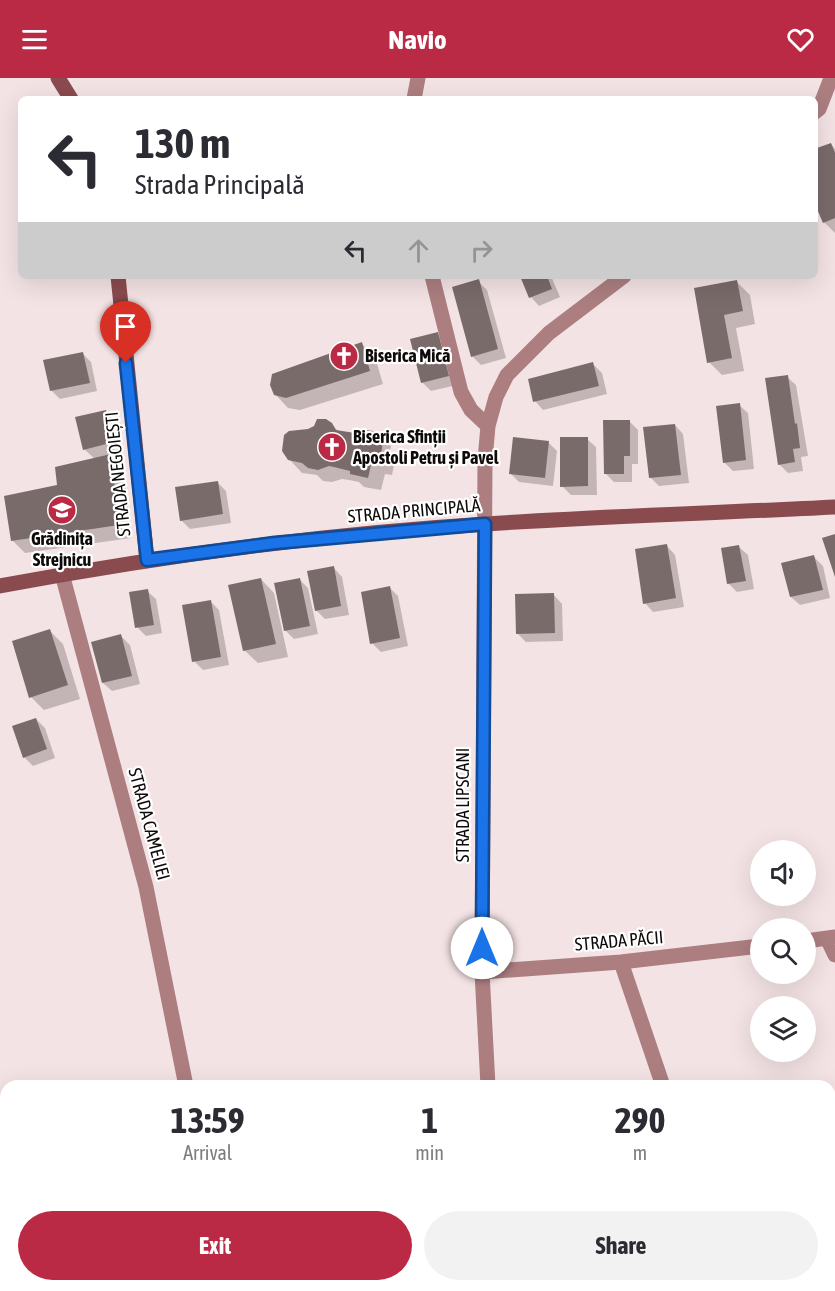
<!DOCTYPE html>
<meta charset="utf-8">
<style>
body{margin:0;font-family:"Asap Condensed",sans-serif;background:#f2f2f3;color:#2b2b33;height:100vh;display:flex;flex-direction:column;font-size:22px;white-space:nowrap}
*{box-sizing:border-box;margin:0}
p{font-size:20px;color:#7c7c81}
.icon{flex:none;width:33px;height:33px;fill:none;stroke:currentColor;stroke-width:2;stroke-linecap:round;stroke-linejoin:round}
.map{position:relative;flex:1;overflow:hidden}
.panel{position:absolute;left:0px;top:1002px;width:836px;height:212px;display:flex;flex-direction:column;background:#fff;border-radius:18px 18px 0 0;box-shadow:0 6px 24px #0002}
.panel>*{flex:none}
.banner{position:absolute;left:18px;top:18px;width:800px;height:183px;border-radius:9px;box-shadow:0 6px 24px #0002;background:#fff;color:#2b2b33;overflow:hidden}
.controls{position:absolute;left:750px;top:762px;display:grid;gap:12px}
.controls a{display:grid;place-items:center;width:66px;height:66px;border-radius:50%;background:#fff;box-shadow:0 6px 24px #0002;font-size:30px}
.pin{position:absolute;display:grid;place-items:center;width:51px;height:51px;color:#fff;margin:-62px -26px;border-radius:50% 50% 50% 0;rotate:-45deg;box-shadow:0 0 6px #0007}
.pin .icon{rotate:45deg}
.me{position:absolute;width:66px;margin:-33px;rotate:0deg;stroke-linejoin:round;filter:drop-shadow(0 0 4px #0008)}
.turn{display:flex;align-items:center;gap:21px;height:126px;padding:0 18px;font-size:27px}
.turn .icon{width:78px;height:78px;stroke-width:2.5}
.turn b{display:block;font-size:42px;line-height:51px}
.lanes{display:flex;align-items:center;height:57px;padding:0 18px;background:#0003;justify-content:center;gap:30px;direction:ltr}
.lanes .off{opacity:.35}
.eta{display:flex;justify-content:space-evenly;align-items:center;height:102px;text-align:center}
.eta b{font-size:36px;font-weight:700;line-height:42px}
.button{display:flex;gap:12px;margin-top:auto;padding:12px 18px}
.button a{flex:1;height:69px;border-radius:36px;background:#bb2a45;color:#fff;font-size:24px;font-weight:700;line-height:69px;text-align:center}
.button a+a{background:#f2f2f3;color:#2b2b33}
header{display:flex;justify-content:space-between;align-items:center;height:78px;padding:0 18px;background:#bb2a45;color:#fff;font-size:27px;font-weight:700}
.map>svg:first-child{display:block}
.shadow{fill:#0003;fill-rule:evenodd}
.building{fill:#7a6b6b}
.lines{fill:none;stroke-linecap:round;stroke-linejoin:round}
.street{stroke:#ac7e80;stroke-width:15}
.secondary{stroke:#8a4b4f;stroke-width:15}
.route-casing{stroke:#114b97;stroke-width:15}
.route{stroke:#1a73e8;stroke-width:10}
.labels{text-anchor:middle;stroke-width:4.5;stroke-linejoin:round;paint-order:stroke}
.poi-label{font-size:18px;font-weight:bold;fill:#0f0a0a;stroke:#fff;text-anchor:start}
.street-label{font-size:18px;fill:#0f0a0a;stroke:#fff}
</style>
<header><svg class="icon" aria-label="menu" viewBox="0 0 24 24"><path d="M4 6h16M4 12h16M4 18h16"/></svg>Navio<svg class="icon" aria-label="heart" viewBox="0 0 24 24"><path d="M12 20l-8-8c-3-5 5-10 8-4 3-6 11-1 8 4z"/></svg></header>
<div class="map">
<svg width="835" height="1213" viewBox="0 0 835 1213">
<rect width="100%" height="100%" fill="#f4e3e4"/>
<!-- shadow -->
<path class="shadow" d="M 831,66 L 835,71 L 835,155 L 824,144 Z
M 522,198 L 551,198 L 560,219 L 539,228 L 531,219 Z
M 478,203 L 487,212 L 506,280 L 481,287 L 472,278 Z
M 737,204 L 750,217 L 755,246 L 736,250 L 744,293 L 722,297 L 709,284 L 696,211 Z
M 437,256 L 446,265 L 457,307 L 431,313 L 422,304 Z
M 362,266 L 375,279 L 383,306 L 300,332 L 288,330 L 275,316 Z
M 82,275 L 91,284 L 97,313 L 60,321 L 51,312 Z
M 593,286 L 602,295 L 607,316 L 543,332 L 535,323 Z
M 787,299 L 796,307 L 808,378 L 801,379 L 803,393 L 788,395 L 779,386 Z
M 739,327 L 748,335 L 754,391 L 733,393 L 724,384 Z
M 105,333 L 114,342 L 122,373 L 108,376 L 124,391 L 131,460 L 25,475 L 12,462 L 59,408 L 95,381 L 84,371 ZM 107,342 L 110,342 L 117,371 L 114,372 Z
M 629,343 L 638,352 L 638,386 L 632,386 L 632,404 L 614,404 L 605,395 Z
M 331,346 L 339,354 L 356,356 L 377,355 L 391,368 L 390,373 L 396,378 L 392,397 L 385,396 L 381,412 L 364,409 L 359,404 L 349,402 L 342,401 L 332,404 L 323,403 L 317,397 L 302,395 L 289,381 L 308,352 Z
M 675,347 L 683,356 L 689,405 L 659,408 L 650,399 Z
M 587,361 L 596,369 L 597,417 L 571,417 L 562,408 Z
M 548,364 L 557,373 L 553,408 L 519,404 L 511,396 Z
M 218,405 L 226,413 L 231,445 L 190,451 L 181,442 Z
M 667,468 L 675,477 L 684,529 L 653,534 L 645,525 Z
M 739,469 L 748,477 L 754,511 L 737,514 L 728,505 Z
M 814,479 L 823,488 L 830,520 L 800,527 L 791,519 Z
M 334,490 L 342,499 L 349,537 L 325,541 L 316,532 Z
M 261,501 L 274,515 L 288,579 L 258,585 L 244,572 Z
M 299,501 L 308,510 L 318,556 L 294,561 L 285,552 Z
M 390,510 L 398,518 L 408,568 L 381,574 L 372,565 Z
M 147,513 L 156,521 L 162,555 L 146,558 L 137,549 Z
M 554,517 L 562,526 L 563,563 L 526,564 L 517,555 Z
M 211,524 L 219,532 L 229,587 L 203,592 L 194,583 Z
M 50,553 L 63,566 L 80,621 L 44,632 L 31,619 Z
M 121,558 L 130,567 L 140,606 L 112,613 L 103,605 Z
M 36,641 L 45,650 L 55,680 L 33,688 L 24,679 Z"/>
<!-- building -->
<path class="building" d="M 831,65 L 835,75 L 835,140 L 823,145 L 814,124 L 814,71 Z
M 520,198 L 547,198 L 552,211 L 529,220 Z
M 479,201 L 498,271 L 471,279 L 452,209 Z
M 737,202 L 743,233 L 724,237 L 732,280 L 707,285 L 694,210 Z
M 438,254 L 449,298 L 421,305 L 410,261 Z
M 362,264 L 370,293 L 286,320 L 274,317 L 270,307 L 272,296 Z
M 83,274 L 90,305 L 50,313 L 43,282 Z
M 593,284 L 599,308 L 533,324 L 528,301 Z
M 788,297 L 795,346 L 797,345 L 800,370 L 793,371 L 795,384 L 778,387 L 765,300 Z
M 740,325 L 746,382 L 723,385 L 716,328 Z
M 106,332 L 114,364 L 83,372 L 75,339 Z
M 317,341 L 326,341 L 332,345 L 336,352 L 355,355 L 356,350 L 378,354 L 378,361 L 383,363 L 380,385 L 372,383 L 368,400 L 350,396 L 350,393 L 334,389 L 329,388 L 318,392 L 308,390 L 302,385 L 288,382 L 282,373 L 284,357 L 289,353 L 308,351 L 314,348 Z
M 603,342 L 630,342 L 630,378 L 624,378 L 624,396 L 604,396 Z
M 675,346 L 681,397 L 649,400 L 643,349 Z
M 513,359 L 549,363 L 545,400 L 509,396 Z
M 560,359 L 588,359 L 588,408 L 560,409 Z
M 111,376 L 119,447 L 11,463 L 4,418 L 57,407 L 55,389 Z
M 218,403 L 223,436 L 180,443 L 175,409 Z
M 835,456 L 835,499 L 822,460 Z
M 667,466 L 676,520 L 643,526 L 635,471 Z
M 739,467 L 746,503 L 727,506 L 721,470 Z
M 814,477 L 823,512 L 790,519 L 781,485 Z
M 334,488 L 341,528 L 315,533 L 307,493 Z
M 261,500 L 276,566 L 243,573 L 228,507 Z
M 300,500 L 310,548 L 284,553 L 274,505 Z
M 390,508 L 400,560 L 370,566 L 361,514 Z
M 148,511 L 154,547 L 135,550 L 129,514 Z
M 554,515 L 555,555 L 516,556 L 515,516 Z
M 211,522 L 221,579 L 192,584 L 182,527 Z
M 50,551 L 68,607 L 29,620 L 12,563 Z
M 121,556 L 132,598 L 102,605 L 91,564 Z
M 36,640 L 47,671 L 23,680 L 12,648 Z"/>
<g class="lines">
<!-- street -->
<path class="street" d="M 414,21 L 418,0
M 814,35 L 819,31 L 831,0
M 432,198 L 461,314 L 471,332 L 488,348
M 62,496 L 146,809 L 186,1008
M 827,860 L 835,877
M 806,863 L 835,859
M 621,884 L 663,1008
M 482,894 L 621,884 L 760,868
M 488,1008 L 482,894 L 485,382 L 488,348 L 496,319 L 507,297 L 549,255 L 624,198
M 774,1208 L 777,1213
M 117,1213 L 117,1208
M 480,1213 L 484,1208"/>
<!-- secondary -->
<path class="secondary" d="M 58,0 L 71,21
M 118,198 L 147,482
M 0,508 C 161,478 323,456 486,446 C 602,438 719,435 835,429"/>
</g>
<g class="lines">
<!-- route casing -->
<g class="route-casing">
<path id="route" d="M 126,285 L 147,482 L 275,465 L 485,446 L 482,870"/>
</g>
<!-- route -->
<use href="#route" class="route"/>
</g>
<!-- icons -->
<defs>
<g id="church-disc" transform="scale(1.5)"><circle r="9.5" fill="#bb2a45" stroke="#fff"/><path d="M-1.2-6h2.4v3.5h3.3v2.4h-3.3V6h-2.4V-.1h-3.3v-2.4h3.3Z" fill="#fff"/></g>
<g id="school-disc" transform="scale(1.5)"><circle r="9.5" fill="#bb2a45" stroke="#fff"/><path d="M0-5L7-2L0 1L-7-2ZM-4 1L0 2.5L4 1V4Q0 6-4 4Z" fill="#fff"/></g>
</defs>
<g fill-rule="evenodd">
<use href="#church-disc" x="344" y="278"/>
<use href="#church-disc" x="332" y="369"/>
<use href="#school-disc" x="62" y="432"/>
</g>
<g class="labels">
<!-- poi labels -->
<g class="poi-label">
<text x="365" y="284">Biserica Mică</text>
<text x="353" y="365">Biserica Sfinții<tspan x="353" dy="21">Apostoli Petru și Pavel</tspan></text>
<text x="62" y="467" text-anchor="middle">Grădinița<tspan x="62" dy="21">Strejnicu</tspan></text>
</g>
<!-- street labels -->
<g class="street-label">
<text transform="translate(118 396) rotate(-96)" y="6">STRADA NEGOIEȘTI</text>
<text transform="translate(414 433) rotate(-5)" y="6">STRADA PRINCIPALĂ</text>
<text transform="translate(463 727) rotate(-90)" y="6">STRADA LIPSCANI</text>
<text transform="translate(149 746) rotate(75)" y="6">STRADA CAMELIEI</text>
<text transform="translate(619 863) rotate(-5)" y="6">STRADA PĂCII</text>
</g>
</g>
</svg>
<div class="controls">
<a><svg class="icon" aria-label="sound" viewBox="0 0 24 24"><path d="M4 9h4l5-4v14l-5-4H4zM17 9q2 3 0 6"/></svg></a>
<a><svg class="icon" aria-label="search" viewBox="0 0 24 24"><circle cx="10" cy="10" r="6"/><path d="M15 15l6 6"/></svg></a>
<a><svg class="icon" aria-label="layers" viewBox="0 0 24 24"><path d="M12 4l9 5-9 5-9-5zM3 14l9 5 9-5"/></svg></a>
</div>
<div class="pin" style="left:126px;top:285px;background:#d93025"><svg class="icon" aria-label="arrive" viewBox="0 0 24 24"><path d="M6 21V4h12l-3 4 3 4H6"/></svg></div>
<svg class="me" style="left:482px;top:870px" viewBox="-20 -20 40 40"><circle r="19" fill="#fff"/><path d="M0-13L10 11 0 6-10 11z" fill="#1a73e8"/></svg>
<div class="banner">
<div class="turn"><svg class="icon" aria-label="left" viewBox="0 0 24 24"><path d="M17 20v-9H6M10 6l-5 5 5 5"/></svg><div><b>130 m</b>Strada Principală</div></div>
<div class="lanes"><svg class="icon" aria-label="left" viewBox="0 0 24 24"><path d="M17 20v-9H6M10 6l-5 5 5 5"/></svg><svg class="icon off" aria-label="ahead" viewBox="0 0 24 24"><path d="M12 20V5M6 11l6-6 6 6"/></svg><svg class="icon off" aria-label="right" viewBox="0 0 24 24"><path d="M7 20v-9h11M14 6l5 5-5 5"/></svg></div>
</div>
<section class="panel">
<div class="eta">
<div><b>13:59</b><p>Arrival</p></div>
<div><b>1</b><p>min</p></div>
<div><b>290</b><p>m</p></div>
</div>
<div class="button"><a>Exit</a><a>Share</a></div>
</section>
</div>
